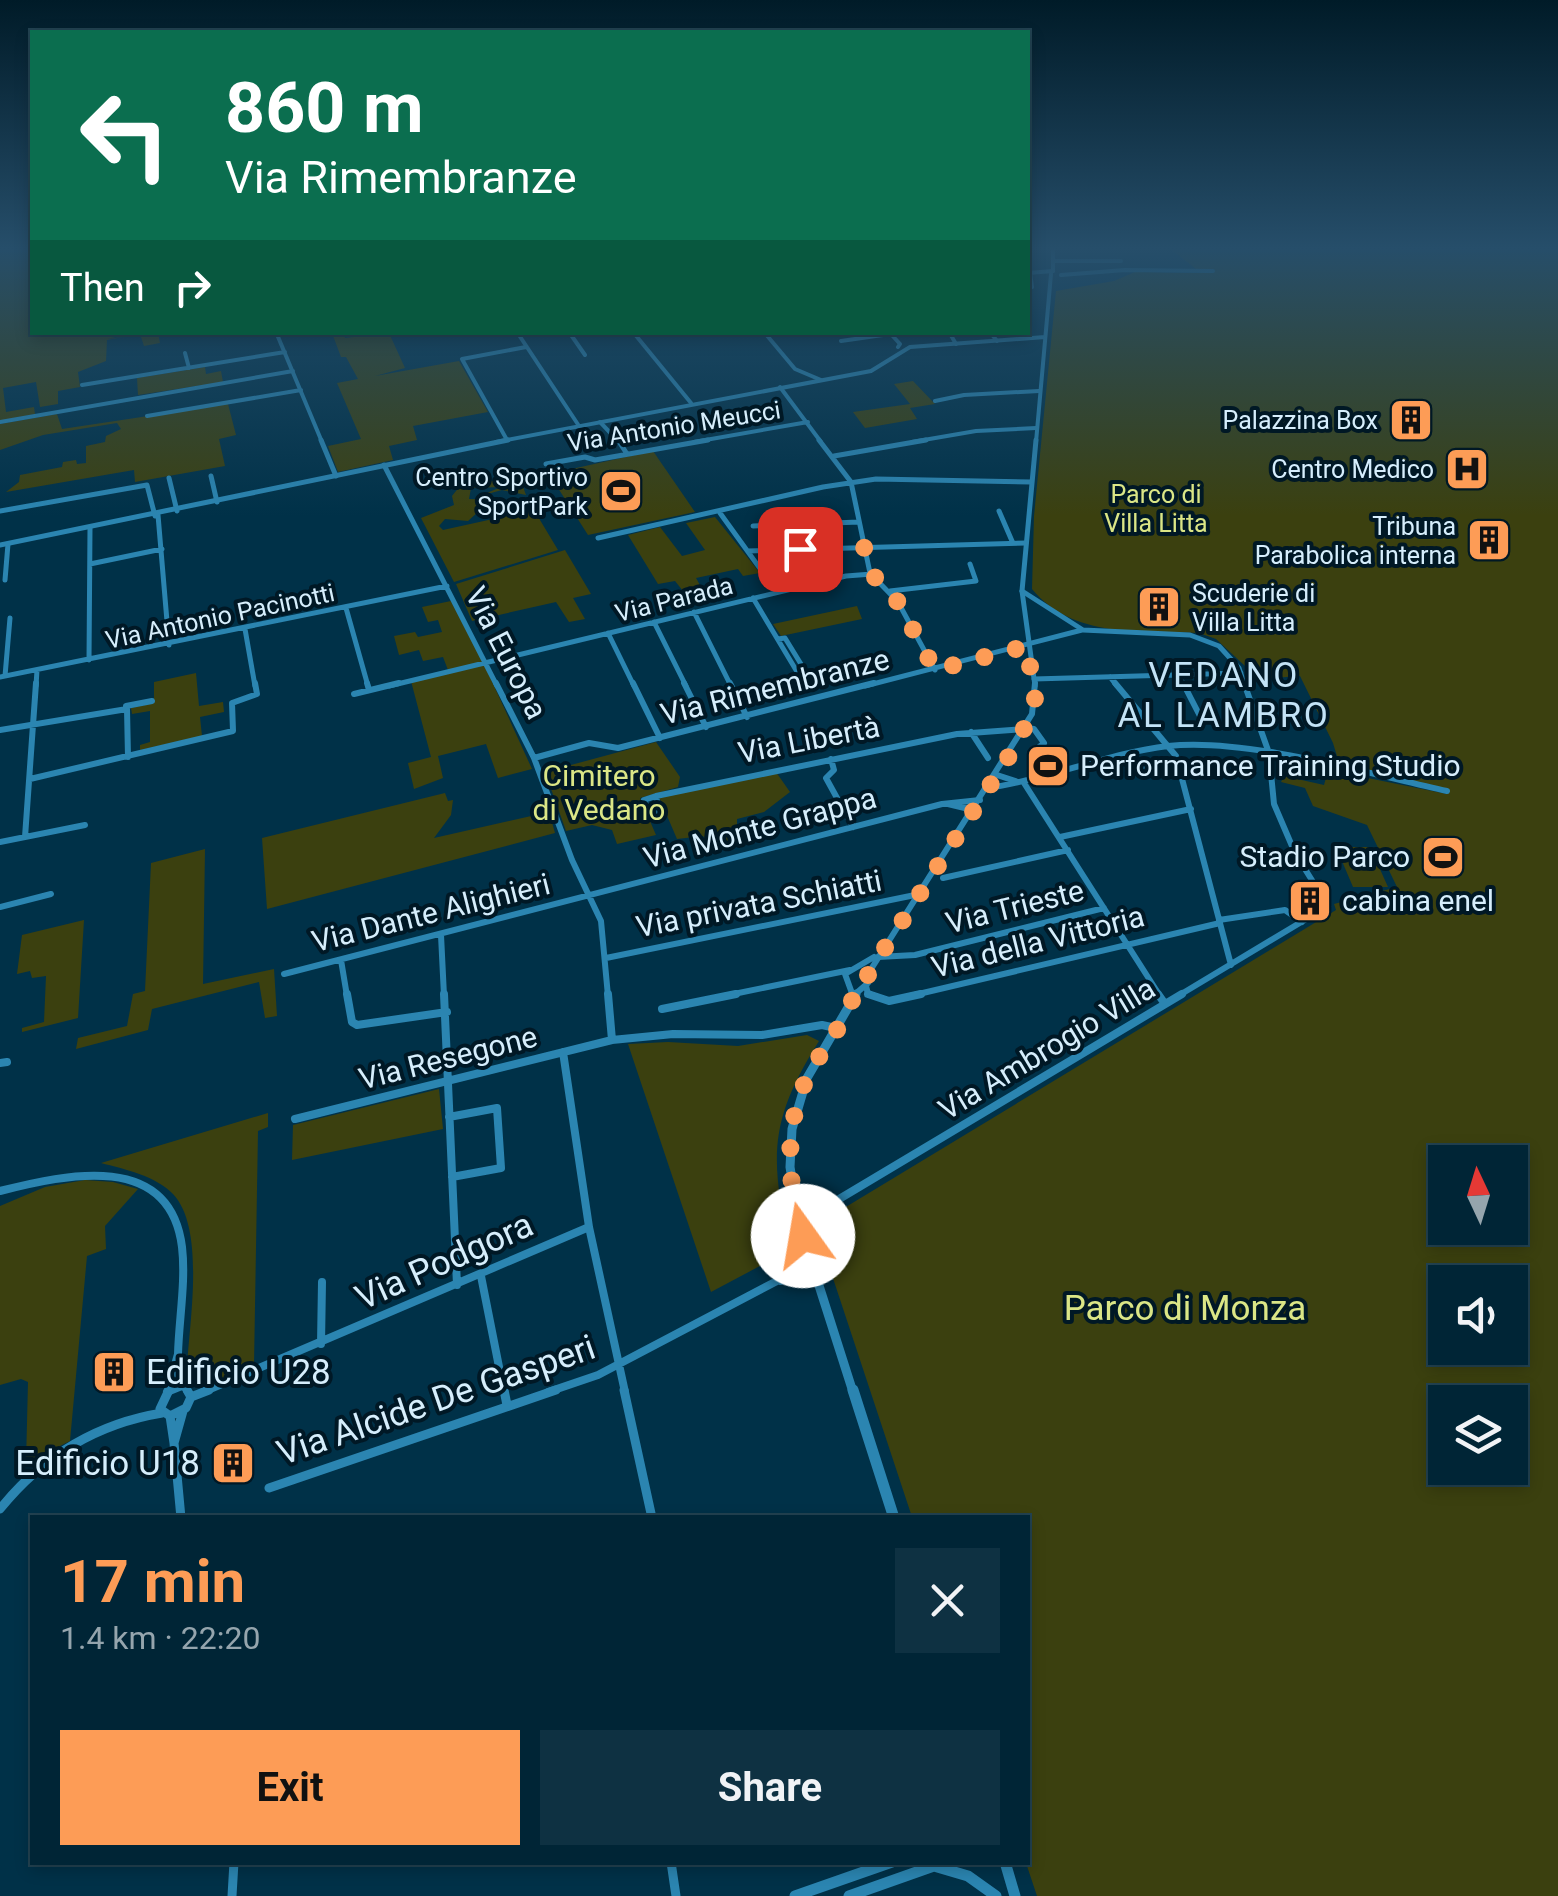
<!DOCTYPE html>
<meta charset="utf-8">
<style>
body{margin:0;font-family:Roboto,sans-serif;background:#0e3142;color:#f1f3f6;height:100vh;display:flex;flex-direction:column;font-size:38px;white-space:nowrap}
*{box-sizing:border-box;margin:0}
p{font-size:32px;color:#95a5ad}
.icon{flex:none;width:55px;height:55px;fill:none;stroke:currentColor;stroke-width:2;stroke-linecap:round;stroke-linejoin:round}
.map{position:relative;flex:1;overflow:hidden}
.drawer{position:absolute;left:30px;top:1515px;width:1000px;height:350px;display:flex;flex-direction:column;background:#002536;border-radius:0px;box-shadow:0 5px 15px #0003,0 0 0 2px #224251}
.drawer>*{flex:none}
.hud{position:absolute;left:30px;top:30px;width:1000px;height:305px;border-radius:0px;box-shadow:0 5px 15px #0003,0 0 0 2px #224251;background:#0b6e4f;color:#fff;overflow:hidden}
.needle{width:65px;rotate:356deg}
.buttons{position:absolute;left:1428px;top:1145px;display:grid;gap:20px}
.buttons a{display:grid;place-items:center;width:100px;height:100px;border-radius:0px;background:#002536;box-shadow:0 5px 15px #0003,0 0 0 2px #224251;font-size:50px}
.pin{position:absolute;display:grid;place-items:center;width:85px;height:85px;color:#fff;margin:-42px;border-radius:20px;box-shadow:0 5px 15px #0006}
.me{position:absolute;width:110px;margin:-55px;rotate:347deg;stroke-linejoin:round;filter:drop-shadow(0 0 8px #0008)}
.turn{display:flex;align-items:center;gap:35px;height:210px;padding:0 30px;font-size:45px}
.turn .icon{width:130px;height:130px;stroke-width:2.5}
.turn b{display:block;font-size:70px;line-height:85px}
.then{display:flex;align-items:center;height:95px;padding:0 30px;background:#0003;gap:20px;font-size:38px}
.round{display:grid;place-items:center;flex:none;width:105px;height:105px;border-radius:0px;background:#0e3142}
.summary{display:flex;align-items:center;justify-content:space-between;height:170px;padding:0 30px}
h1{font-size:60px;font-weight:700;line-height:75px;color:#fd9c56}
.button{display:flex;gap:20px;margin-top:auto;padding:20px 30px}
.button a{flex:1;height:115px;border-radius:0px;background:#fd9c56;color:#111;font-size:40px;font-weight:700;line-height:115px;text-align:center}
.button a+a{background:#0e3142;color:#f1f3f6}
.map>svg:first-child{display:block}
.green{fill:#3b400f;fill-rule:evenodd}
.lines{fill:none;stroke-linecap:round;stroke-linejoin:round}
.street-far4{stroke:#2b85b1;stroke-width:4}
.street-far3{stroke:#2b85b1;stroke-width:5}
.street-far2{stroke:#2b85b1;stroke-width:6}
.street-far1{stroke:#2b85b1;stroke-width:8}
.street{stroke:#2b85b1;stroke-width:9}
.secondary-far4{stroke:#2b85b1;stroke-width:4}
.secondary-far3{stroke:#2b85b1;stroke-width:5}
.secondary-far2{stroke:#2b85b1;stroke-width:6}
.secondary-far1{stroke:#2b85b1;stroke-width:9}
.secondary{stroke:#2b85b1;stroke-width:11}
.route{stroke:#fd9c56;stroke-width:18;stroke-dasharray:0 32.4}
.labels{text-anchor:middle;stroke-width:8;stroke-linejoin:round;paint-order:stroke}
.far-poi-label{font-size:25px;fill:#d6eefc;stroke:#001825;text-anchor:end}
.far-street-label{font-size:25px;fill:#d6eefc;stroke:#001825}
.far-park-label{font-size:25px;fill:#dbe686;stroke:#001825}
.street-label{font-size:30px;fill:#d6eefc;stroke:#001825}
.poi-label{font-size:30px;fill:#d6eefc;stroke:#001825;text-anchor:start}
.park-label{font-size:30px;fill:#dbe686;stroke:#001825}
.quarter-label{font-size:35px;letter-spacing:2.5px;fill:#c3e3f6;stroke:#001825}
.near-street-label{font-size:35px;fill:#d6eefc;stroke:#001825}
.near-park-label{font-size:35px;fill:#dbe686;stroke:#001825}
.near-poi-label{font-size:35px;fill:#d6eefc;stroke:#001825;text-anchor:start}
</style>
<div class="map">
<svg width="1558" height="1896" viewBox="0 0 1558 1896">
<rect width="100%" height="100%" fill="#003148"/>
<!-- green -->
<path class="green" d="M 0,250 L 32,250 L 32,332 L 131,333 L 107,339 L 158,333 L 160,343 L 144,346 L 140,334 L 107,340 L 106,361 L 78,372 L 80,387 L 58,391 L 58,404 L 40,407 L 36,382 L 3,388 L 6,412 L 34,407 L 35,414 L 0,421 Z
M 1172,250 L 1558,250 L 1558,1896 L 1037,1896 L 1026,1863 L 1028,1518 L 912,1517 L 818,1233 L 821,1222 L 1336,910 L 1334,904 L 1397,887 L 1367,825 L 1313,806 L 1305,788 L 1281,782 L 1284,776 L 1324,785 L 1328,770 L 1447,794 L 1446,790 L 1340,766 L 1333,743 L 1300,676 L 1259,679 L 1216,639 L 1199,633 C 1140,630 1073,639 1032,589 L 1034,516 L 1056,291 L 1114,281 L 1135,272 L 1201,273 ZM 1445,1162 L 1510,1162 L 1510,1228 L 1445,1228 ZM 1445,1282 L 1510,1282 L 1510,1348 L 1445,1348 ZM 1445,1402 L 1510,1402 L 1510,1468 L 1445,1468 Z
M 332,333 L 343,333 L 345,338 L 389,333 L 405,368 L 375,376 L 459,361 L 488,412 L 413,426 L 417,440 L 389,446 L 393,460 L 338,472 L 328,446 L 361,439 L 337,383 L 358,379 L 346,357 L 341,357 Z
M 205,367 L 206,374 L 221,371 L 223,382 L 138,395 L 137,378 Z
M 913,381 L 935,404 L 910,408 L 917,419 L 865,428 L 853,412 L 910,404 L 894,384 Z
M 228,404 L 236,435 L 219,439 L 225,466 L 135,482 L 134,470 L 6,492 L 19,482 L 20,475 L 62,467 L 63,462 L 76,460 L 77,464 L 86,463 L 86,446 L 105,442 L 106,436 L 121,429 L 117,423 L 43,435 L 0,450 L 0,424 L 57,414 L 62,429 Z
M 653,451 L 695,512 L 588,535 L 549,474 Z
M 499,480 L 522,484 L 526,495 L 502,490 L 480,496 L 501,487 L 471,488 L 469,499 L 507,500 L 510,508 L 479,511 L 468,521 L 445,519 L 439,526 L 443,530 L 534,510 L 558,550 L 454,582 L 421,518 L 454,505 L 452,496 L 460,486 Z
M 715,517 L 760,573 L 743,576 L 738,569 L 696,578 L 701,587 L 683,591 L 675,581 L 658,584 L 628,535 L 660,527 L 682,556 L 705,550 L 686,523 Z
M 565,550 L 591,594 L 573,598 L 585,619 L 569,622 L 556,602 L 472,621 L 456,584 Z
M 451,601 L 483,662 L 448,670 L 443,657 L 423,661 L 419,650 L 399,655 L 394,636 L 415,632 L 418,637 L 442,632 L 438,620 L 428,622 L 422,607 Z
M 857,606 L 862,619 L 781,636 L 773,624 Z
M 484,664 L 532,769 L 498,778 L 486,744 L 438,756 L 443,778 L 414,789 L 408,763 L 431,757 L 411,681 Z
M 196,673 L 199,706 L 223,702 L 224,712 L 200,717 L 202,736 L 140,750 L 140,745 L 150,742 L 150,711 L 132,714 L 131,708 L 154,703 L 154,682 Z
M 656,742 L 680,777 L 678,787 L 640,798 L 656,835 L 617,844 L 612,830 L 592,825 L 566,831 L 545,772 Z
M 776,772 L 790,792 L 764,812 L 737,819 L 737,826 L 751,839 L 711,851 L 713,847 L 703,836 L 677,839 L 659,797 Z
M 445,793 L 448,801 L 453,800 L 451,815 L 434,838 L 549,812 L 555,833 L 267,909 L 262,838 Z
M 1336,847 L 1370,847 L 1388,887 L 1353,887 Z
M 205,849 L 203,984 L 274,969 L 277,1016 L 265,1018 L 259,982 L 152,1009 L 148,1030 L 76,1049 L 78,1038 L 127,1026 L 133,994 L 145,991 L 151,863 Z
M 84,920 L 78,1018 L 22,1032 L 22,1028 L 44,1022 L 46,976 L 32,978 L 30,971 L 17,974 L 22,935 Z
M 807,1035 L 819,1041 C 768,1122 770,1158 790,1250 L 711,1292 L 628,1044 L 668,1042 L 738,1046 Z
M 439,1089 L 443,1129 L 292,1160 L 293,1125 Z
M 268,1113 L 268,1127 L 258,1131 L 254,1365 L 208,1385 L 193,1379 L 187,1369 C 189,1323 206,1229 173,1194 C 156,1176 124,1169 101,1163 Z
M 85,1180 L 113,1182 L 138,1189 L 105,1226 L 106,1249 L 87,1256 L 70,1441 L 26,1463 L 28,1382 L 21,1379 L 0,1385 L 0,1206 L 45,1187 Z"/>
<g class="lines">
<!-- street-far4 -->
<path class="street-far4" d="M 1053,261 L 1121,261
M 1030,272 L 1032,287
M 1028,273 L 1053,271
M 1061,275 L 1125,270 L 1213,271
M 276,332 L 322,442
M 517,332 L 579,426
M 569,332 L 585,355
M 633,332 L 691,403
M 764,332 L 795,369 L 821,380
M 949,332 L 956,344
M 990,332 L 997,341
M 890,333 L 900,344 L 898,347
M 841,341 L 890,334
M 185,353 L 189,368
M 82,385 L 285,352
M 780,387 L 821,442
M 935,401 L 964,395 L 1039,391
M 147,416 L 301,390
M 0,422 L 293,371
M 600,422 L 619,442
M 507,440 L 462,359 L 526,347
M 694,442 L 808,422
M 912,442 L 976,431 L 1036,428"/>
<!-- street-far3 -->
<path class="street-far3" d="M 321,440 L 336,476
M 618,440 L 627,454
M 819,440 L 851,482 L 870,573 L 898,602 L 935,670
M 834,456 L 926,440
M 546,464 L 585,457 L 595,460 L 708,440
M 384,465 L 497,686
M 211,476 L 217,502
M 169,478 L 177,511
M 0,511 L 147,485 L 155,516
M 999,511 L 1012,541
M 720,513 L 777,592
M 158,515 L 169,645
M 753,526 L 859,522
M 598,538 L 823,487 L 876,479 L 1031,482
M 748,551 L 1026,543
M 90,564 L 162,549
M 5,580 L 8,544
M 890,591 L 976,581 L 970,564
M 1022,591 L 1083,630 L 1190,635 L 1219,646 L 1239,668 L 1245,686
M 753,598 L 796,670 L 804,669 L 785,638 L 778,639
M 346,608 L 368,686
M 694,612 L 731,686
M 654,622 L 686,686
M 245,629 L 255,686
M 608,633 L 634,686
M 89,660 L 90,528
M 1179,675 L 1184,686
M 5,676 L 10,618
M 0,677 L 447,586
M 1110,677 L 1117,686
M 1034,679 L 1241,673
M 36,686 L 37,670
M 389,686 L 846,576 L 872,574
M 865,686 L 1082,630"/>
<!-- street-far2 -->
<path class="street-far2" d="M 367,683 L 369,690
M 496,683 L 534,758 L 572,860 L 601,921 L 608,996
M 633,683 L 660,738
M 684,683 L 706,727
M 730,683 L 747,717
M 1115,683 L 1176,756 L 1231,965
M 1183,683 L 1202,720
M 354,694 L 399,683
M 126,706 L 152,701
M 1027,728 L 1034,729 L 1044,743 L 1039,747
M 0,730 L 127,709 L 128,757
M 971,732 L 988,758
M 534,758 L 589,743 L 618,748 L 874,683
M 831,759 L 834,770 L 826,778 L 853,827
M 1131,769 L 1154,763 L 1179,767
M 997,775 L 1018,782
M 30,779 L 233,731 L 232,703 L 257,694 L 255,683
M 1024,783 L 1160,996
M 989,788 C 1049,779 1109,753 1168,746 C 1245,737 1369,774 1447,791
M 656,796 L 659,811 L 650,814 L 644,800 Z
M 656,796 L 957,734 L 1026,729
M 948,804 L 973,810
M 25,837 L 36,683
M 1060,837 L 1191,809
M 0,842 L 85,825
M 943,878 L 1068,850
M 0,907 L 51,894
M 1219,920 L 1285,910 L 1302,922
M 441,935 L 444,996
M 878,957 L 915,955 L 1104,908
M 606,958 L 920,894
M 341,960 L 347,996
M 284,974 L 942,804 L 980,800
M 866,986 L 868,994 L 874,996
M 724,996 L 850,970
M 910,996 L 1220,923
M 1178,996 L 1328,906 L 1295,853 L 1274,804 L 1269,753 L 1244,683"/>
<!-- street-far1 -->
<path class="street-far1" d="M 347,994 L 352,1022 L 357,1025 L 447,1012
M 444,994 L 457,1285
M 608,994 L 612,1040
M 868,994 L 889,1001 L 921,994
M 1158,994 L 1165,1004
M 662,1009 L 736,994
M 563,1052 L 589,1227 L 625,1392
M 0,1063 L 7,1062
M 449,1117 L 497,1108 L 501,1168 L 452,1177
M 295,1119 L 612,1040 L 673,1034 L 762,1035 L 822,1025 L 836,1028
M 0,1191 C 67,1174 170,1151 182,1247 C 186,1281 179,1319 178,1354
M 799,1223 L 1182,994
M 481,1276 L 504,1392
M 781,1281 L 816,1272
M 321,1344 L 322,1282
M 168,1390 L 178,1354 L 184,1385
M 167,1392 L 184,1385 L 188,1392
M 203,1392 L 589,1227
M 548,1392 L 598,1375 L 775,1282 L 796,1266 L 811,1262"/>
<!-- street -->
<path class="street" d="M 169,1390 L 160,1409 L 170,1416
M 187,1390 L 191,1397
M 504,1390 L 507,1405
M 624,1390 L 652,1518
M 191,1397 L 209,1390
M 170,1416 L 174,1443 L 183,1411
M 170,1416 L 186,1408 L 191,1397
M 174,1443 L 181,1518
M 269,1488 L 556,1390
M 0,1509 C 42,1457 95,1424 162,1413
M 671,1862 L 676,1896
M 232,1896 L 234,1862"/>
<!-- secondary-far4 -->
<path class="secondary-far4" d="M 1053,250 L 1053,271
M 496,442 L 871,371 L 910,347 L 1045,337
M 1036,442 L 1051,274"/>
<!-- secondary-far3 -->
<path class="secondary-far3" d="M 0,545 L 508,440
M 1035,686 L 1022,591 L 1036,440"/>
<!-- secondary-far2 -->
<path class="secondary-far2" d="M 853,996 L 845,974 L 874,957
M 853,996 L 868,983 L 868,974 L 1032,714 L 1035,683"/>
<!-- secondary-far1 -->
<path class="secondary-far1" d="M 853,1392 L 799,1223 L 790,1167 L 792,1129 L 807,1078 L 856,994"/>
<!-- secondary -->
<path class="secondary" d="M 853,1390 L 894,1518
M 1005,1862 L 1015,1896
M 934,1866 L 968,1876 L 996,1896
M 795,1896 L 892,1862
M 849,1896 L 945,1862"/>
</g>
<!-- sky -->
<linearGradient id="sky" x2="0" y2="1"><stop stop-color="#001b28"/><stop offset="0.48" stop-color="#264e6a"/><stop offset="1" stop-color="#264e6a" stop-opacity="0"/></linearGradient>
<rect width="1558" height="516" fill="url(#sky)"/>
<g class="lines">
<!-- route -->
<path class="route" d="M 800,549 L 864,547 L 870,572 L 898,602 L 935,670 L 1027,646 L 1035,699 L 1020,739 L 868,974 L 868,984 C 852,994 847,1011 838,1028 C 829,1044 817,1058 809,1074 C 783,1125 787,1183 803,1236"/>
</g>
<!-- icons -->
<defs>
<g id="building-square" transform="scale(2.25)"><rect x="-9" y="-9" width="18" height="18" rx="4" fill="#fd9c56" stroke="#001825"/><path d="M-4-6H4V6H1V3H-1V6H-4ZM-2.5-4.3h1.7v1.8h-1.7ZM.8-4.3h1.7v1.8H.8ZM-2.5-1h1.7V.8h-1.7ZM.8-1h1.7V.8H.8Z" fill="#111"/></g>
<g id="hospital-square" transform="scale(2.25)"><rect x="-9" y="-9" width="18" height="18" rx="4" fill="#fd9c56" stroke="#001825"/><path d="M-5-5h3v3.5h4V-5h3V5h-3V1.5h-4V5h-3Z" fill="#111"/></g>
<g id="stadium-square" transform="scale(2.25)"><rect x="-9" y="-9" width="18" height="18" rx="4" fill="#fd9c56" stroke="#001825"/><path d="M0-5a6.5 5 0 1 0 0 10a6.5 5 0 1 0 0-10ZM-3.5-1.8h7v3.6h-7Z" fill="#111"/></g>
</defs>
<g fill-rule="evenodd">
<use href="#building-square" x="1411" y="420"/>
<use href="#hospital-square" x="1467" y="469"/>
<use href="#stadium-square" x="621" y="491"/>
<use href="#building-square" x="1489" y="540"/>
<use href="#building-square" x="1159" y="607"/>
<use href="#stadium-square" x="1048" y="766"/>
<use href="#stadium-square" x="1443" y="857"/>
<use href="#building-square" x="1310" y="901"/>
<use href="#building-square" x="114" y="1372"/>
<use href="#building-square" x="233" y="1463"/>
</g>
<g class="labels">
<!-- far-poi labels -->
<g class="far-poi-label">
<text x="1378" y="429">Palazzina Box</text>
<text x="1434" y="478">Centro Medico</text>
<text x="588" y="486">Centro Sportivo<tspan x="588" dy="29">SportPark</tspan></text>
<text x="1456" y="535">Tribuna<tspan x="1456" dy="29">Parabolica interna</tspan></text>
<text x="1192" y="602" text-anchor="start">Scuderie di<tspan x="1192" dy="29">Villa Litta</tspan></text>
</g>
<!-- far-street labels -->
<g class="far-street-label">
<text transform="translate(674 426) rotate(-9)" y="9">Via Antonio Meucci</text>
<text transform="translate(674 599) rotate(-14)" y="9">Via Parada</text>
<text transform="translate(220 616) rotate(-12)" y="9">Via Antonio Pacinotti</text>
</g>
<!-- far-park labels -->
<g class="far-park-label">
<text x="1156" y="503">Parco di<tspan x="1156" dy="29">Villa Litta</tspan></text>
</g>
<!-- street labels -->
<g class="street-label">
<text transform="translate(506 653) rotate(63)" y="10">Via Europa</text>
<text transform="translate(775 687) rotate(-14)" y="10">Via Rimembranze</text>
<text transform="translate(809 740) rotate(-11)" y="10">Via Libertà</text>
<text transform="translate(760 828) rotate(-15)" y="10">Via Monte Grappa</text>
<text transform="translate(759 904) rotate(-11)" y="10">Via privata Schiatti</text>
<text transform="translate(1015 907) rotate(-14)" y="10">Via Trieste</text>
<text transform="translate(431 913) rotate(-14)" y="10">Via Dante Alighieri</text>
<text transform="translate(1038 942) rotate(-14)" y="10">Via della Vittoria</text>
<text transform="translate(1047 1049) rotate(-31)" y="10">Via Ambrogio Villa</text>
<text transform="translate(448 1058) rotate(-14)" y="10">Via Resegone</text>
</g>
<!-- poi labels -->
<g class="poi-label">
<text x="1080" y="776">Performance Training Studio</text>
<text x="1410" y="867" text-anchor="end">Stadio Parco</text>
<text x="1342" y="911">cabina enel</text>
</g>
<!-- park labels -->
<g class="park-label">
<text x="599" y="786">Cimitero<tspan x="599" dy="34">di Vedano</tspan></text>
</g>
<!-- quarter labels -->
<g class="quarter-label">
<text x="1224" y="687">VEDANO<tspan x="1224" dy="40">AL LAMBRO</tspan></text>
</g>
<!-- near-street labels -->
<g class="near-street-label">
<text transform="translate(444 1261) rotate(-24)" y="12">Via Podgora</text>
<text transform="translate(436 1400) rotate(-19)" y="12">Via Alcide De Gasperi</text>
</g>
<!-- near-park labels -->
<g class="near-park-label">
<text x="1185" y="1320">Parco di Monza</text>
</g>
<!-- near-poi labels -->
<g class="near-poi-label">
<text x="146" y="1384">Edificio U28</text>
<text x="200" y="1475" text-anchor="end">Edificio U18</text>
</g>
</g>
</svg>
<div class="buttons">
<a><svg class="needle" viewBox="-14 -14 28 28"><path d="M0-13l5 13h-10z" fill="#e53935"/><path d="M0 13l5-13h-10z" fill="#95a5ad"/></svg></a>
<a><svg class="icon" aria-label="sound" viewBox="0 0 24 24"><path d="M4 9h4l5-4v14l-5-4H4zM17 9q2 3 0 6"/></svg></a>
<a><svg class="icon" aria-label="layers" viewBox="0 0 24 24"><path d="M12 4l9 5-9 5-9-5zM3 14l9 5 9-5"/></svg></a>
</div>
<div class="pin" style="left:800px;top:549px;background:#d93025"><svg class="icon" aria-label="arrive" viewBox="0 0 24 24"><path d="M6 21V4h12l-3 4 3 4H6"/></svg></div>
<svg class="me" style="left:803px;top:1236px" viewBox="-20 -20 40 40"><circle r="19" fill="#fff"/><path d="M0-13L10 11 0 6-10 11z" fill="#fd9c56"/></svg>
<div class="hud">
<div class="turn"><svg class="icon" aria-label="left" viewBox="0 0 24 24"><path d="M17 20v-9H6M10 6l-5 5 5 5"/></svg><div><b>860 m</b>Via Rimembranze</div></div>
<div class="then">Then<svg class="icon" aria-label="right" viewBox="0 0 24 24"><path d="M7 20v-9h11M14 6l5 5-5 5"/></svg></div>
</div>
<section class="drawer">
<div class="summary"><div><h1>17 min</h1><p>1.4 km · 22:20</p></div><a class="round"><svg class="icon" aria-label="close" viewBox="0 0 24 24"><path d="M6 6l12 12M18 6L6 18"/></svg></a></div>
<div class="button"><a>Exit</a><a>Share</a></div>
</section>
</div>
